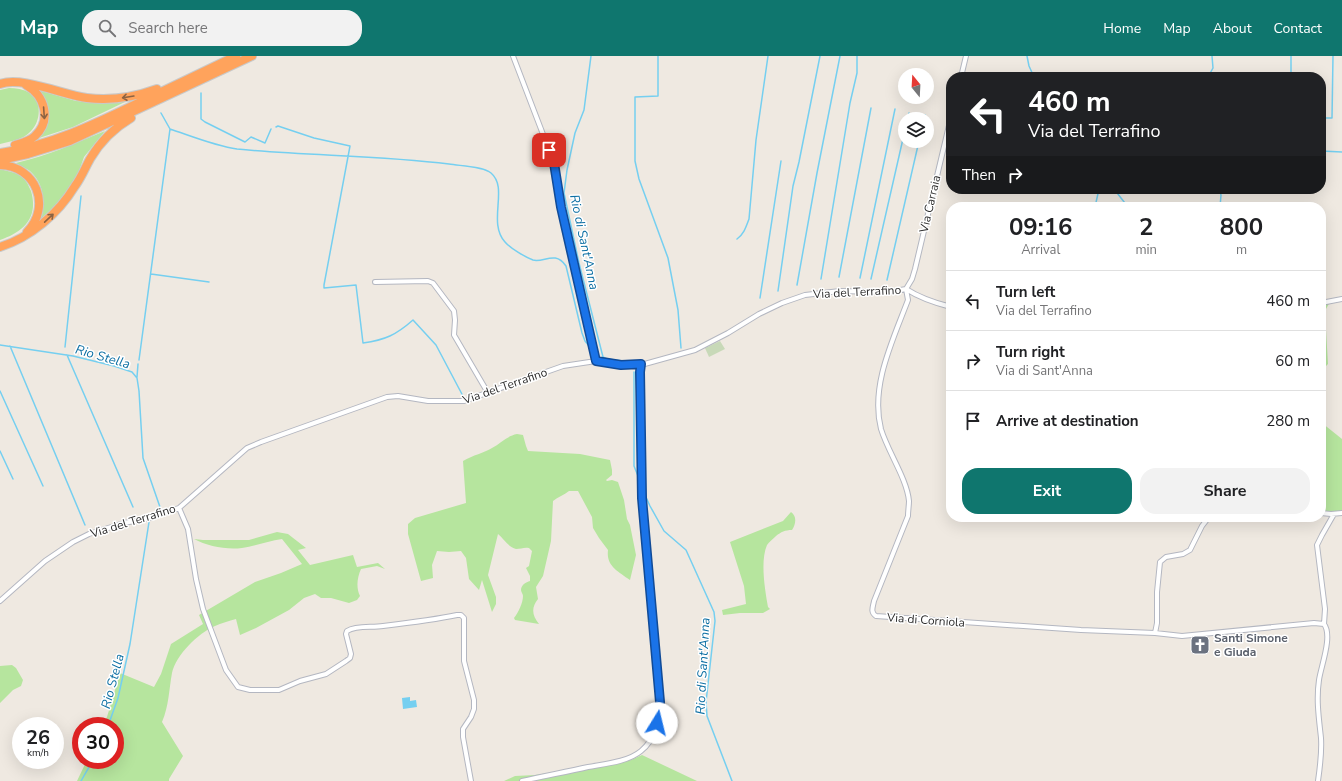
<!DOCTYPE html>
<style>
body{margin:0;font-family:"Nunito Sans",sans-serif;background:#f2f2f2;color:#202124;height:100vh;display:flex;flex-direction:column;font-size:15px;white-space:nowrap}
*{box-sizing:border-box;margin:0}
p{font-size:13px;color:#757577}
.icon{flex:none;width:22px;height:22px;fill:none;stroke:currentColor;stroke-width:2;stroke-linecap:round;stroke-linejoin:round}
.map{position:relative;flex:1;overflow:hidden}
.side{position:absolute;left:946px;top:146px;width:380px;height:320px;display:flex;flex-direction:column;background:#fff;border-radius:16px;box-shadow:0 4px 16px #0002}
.side>*{flex:none}
.banner{position:absolute;left:946px;top:16px;width:380px;height:122px;border-radius:16px;box-shadow:0 4px 16px #0002;background:#202124;color:#fff;overflow:hidden}
.needle{width:26px;rotate:342deg}
.controls{position:absolute;left:898px;top:12px;display:grid;gap:8px}
.controls a{display:grid;place-items:center;width:36px;height:36px;border-radius:50%;background:#fff;box-shadow:0 4px 16px #0002;font-size:20px}
.speed{position:absolute;left:12px;top:661px;display:flex;gap:8px;font-size:20px;font-weight:700;text-align:center}
.speed>*{display:grid;place-content:center;width:52px;height:52px;border-radius:50%;background:#fff;box-shadow:0 4px 16px #0002;line-height:1}
.speed small{font-size:10px;font-weight:400}
.speed .limit{border:6px solid #d22;background:#fff;color:#111}
.pin{position:absolute;display:grid;place-items:center;width:34px;height:34px;color:#fff;margin:-17px;border-radius:8px;box-shadow:0 2px 6px #0006}
.me{position:absolute;width:44px;margin:-22px;rotate:9deg;stroke-linejoin:round;filter:drop-shadow(0 0 3px #0008)}
.turn{display:flex;align-items:center;gap:14px;height:84px;padding:0 16px;font-size:18px}
.turn .icon{width:52px;height:52px;stroke-width:2.5}
.turn b{display:block;font-size:28px;line-height:34px}
.then{display:flex;align-items:center;height:38px;padding:0 16px;background:#0003;gap:8px;font-size:15px}
.eta{display:flex;justify-content:space-evenly;align-items:center;height:68px;text-align:center}
.eta b{font-size:24px;font-weight:700;line-height:28px}
.cta{display:flex;gap:8px;margin-top:auto;padding:8px 16px}
.cta a{flex:1;height:46px;border-radius:16px;background:#0f766e;color:#fff;font-size:16px;font-weight:700;line-height:46px;text-align:center}
.cta a+a{background:#f2f2f2;color:#202124}
ul{padding:0;list-style:none}
li{display:flex;align-items:center;gap:12px;height:60px;padding:0 16px;border-top:1px solid #e0e0e0}
li div{flex:1}
li b{display:block;font-size:15px}
li em{font-style:normal}
header{display:flex;align-items:center;gap:24px;box-sizing:border-box;height:56px;padding:0 20px;background:#0f766e;color:#fff}
header strong{font-size:19px}
nav{display:flex;gap:22px;margin-inline-start:auto;font-size:14px}
.search{width:280px;height:36px;background:#f2f2f2;display:flex;align-items:center;gap:10px;box-sizing:border-box;padding:0 14px;border-radius:16px;color:#757577;font-size:15px}
.map>svg:first-child{display:block}
.green{fill:#b6e59e}
.cemetery{fill:#c8d9b8}
.water{fill:#75cff0}
.lines{fill:none;stroke-linecap:round;stroke-linejoin:round}
.stream{stroke:#75cff0;stroke-width:1.5}
.street-casing{stroke:#b4b7c1;stroke-width:6}
.highway-casing{stroke:#c9c9c9;stroke-width:10}
.street{stroke:#fff;stroke-width:4}
.highway{stroke:#ffa35c;stroke-width:8}
.oneway{stroke:#8c6343}
.route-casing{stroke:#114b97;stroke-width:10}
.route{stroke:#1a73e8;stroke-width:7}
.labels{text-anchor:middle;stroke-width:3;stroke-linejoin:round;paint-order:stroke}
.street-label{font-size:12px;fill:#2e2e2e;stroke:#fff}
.worship-label{font-size:12px;font-weight:bold;fill:#5b616d;stroke:#fff;text-anchor:start}
.water-label{font-size:13px;font-style:italic;fill:#0d6fa3;stroke:#fff}
</style>
<header>
<strong>Map</strong>
<div class="search"><svg class="icon" aria-label="search" viewBox="0 0 24 24"><circle cx="10" cy="10" r="6"/><path d="M15 15l6 6"/></svg>Search here</div>
<nav><a>Home</a><a>Map</a><a>About</a><a>Contact</a></nav>
</header>
<div class="map">
<svg width="1342" height="725" viewBox="0 0 1342 725">
<rect width="100%" height="100%" fill="#efe9e1"/>
<!-- green -->
<path class="green" d="M 9,32 C 16,32 23,33 30,37 C 42,45 41,65 31,75 C 23,84 11,85 0,88 L 0,34 Z
M 38,34 L 76,45 L 105,47 L 127,45 L 73,71 L 36,83 C 52,67 54,52 38,34 Z
M 105,75 L 84,101 L 77,121 L 59,147 L 37,166 C 45,147 46,130 30,115 C 26,112 20,110 16,107 C 47,100 76,87 105,75 Z
M 0,113 C 6,115 13,116 18,118 C 25,122 28,128 31,135 C 39,162 23,176 0,184 Z
M 1331,244 L 1326,253 L 1326,274 L 1328,308 L 1321,315 L 1321,247 Z
M 1321,365 L 1322,367 L 1342,383 L 1342,456 L 1321,457 Z
M 517,378 L 523,379 L 526,390 L 528,395 L 580,398 L 610,404 L 612,414 L 612,419 L 606,424 L 607,425 L 612,424 L 618,426 L 624,444 L 627,463 L 630,469 L 636,499 L 630,524 C 618,515 606,510 608,494 L 599,482 L 593,472 L 592,461 L 578,435 L 569,435 C 564,439 558,441 553,445 L 551,485 L 543,520 L 536,531 L 538,543 C 531,552 532,559 539,568 L 515,564 L 514,562 C 518,557 523,547 523,540 C 523,538 521,536 521,534 C 521,529 526,526 530,525 L 530,520 L 526,512 L 529,510 L 532,495 L 529,492 C 524,491 521,493 516,493 C 509,492 503,482 498,478 L 488,519 L 496,541 L 496,548 L 492,556 L 482,524 L 479,534 L 469,523 L 466,502 L 461,495 L 449,496 L 437,495 L 432,509 L 433,522 L 421,525 L 408,478 L 408,468 L 415,462 L 466,447 L 463,405 C 473,399 484,397 492,392 C 501,387 507,380 517,378 Z
M 791,456 C 797,460 796,468 792,474 C 785,474 781,476 776,480 C 773,483 769,486 767,489 C 760,505 765,534 768,551 L 770,553 L 763,557 L 740,557 L 723,559 L 722,554 L 746,548 L 744,530 L 730,486 L 783,465 Z
M 277,476 L 288,478 L 306,492 L 298,494 L 310,509 L 353,499 L 357,511 L 378,507 L 385,513 L 377,510 L 361,513 C 357,522 356,532 360,540 L 357,544 L 349,547 L 331,542 L 321,542 L 315,538 L 304,542 L 289,554 L 256,572 L 240,579 L 236,563 C 229,565 221,567 215,570 C 198,577 176,599 172,617 C 169,633 169,650 162,666 L 183,700 L 169,723 L 169,725 L 77,725 L 87,704 L 115,704 L 115,670 L 102,670 L 107,661 L 120,617 L 154,631 L 161,618 L 171,588 L 203,568 L 199,559 L 255,526 L 281,517 L 302,508 L 282,483 C 268,485 255,490 242,492 C 226,494 207,490 194,483 L 203,484 L 249,484 Z
M 12,609 L 16,612 L 23,624 L 21,630 L 13,634 L 0,647 L 0,610 Z
M 642,699 L 697,725 L 504,725 L 515,720 L 535,719 L 631,704 Z"/>
<!-- cemetery -->
<path class="cemetery" d="M 720,285 L 725,293 L 709,301 L 705,292 Z"/>
<!-- water -->
<path class="water" d="M 410,641 L 410,645 L 416,644 L 417,651 L 403,653 L 402,642 Z"/>
<g class="lines">
<!-- stream -->
<path class="stream" d="M 591,0 L 584,54 L 575,77 L 567,114 L 564,137 L 579,207 L 603,301 L 607,303 L 631,306
M 658,0 L 658,40 L 635,41 L 635,105 L 639,123 L 668,202 L 678,254 L 681,292
M 1027,0 L 1029,10 L 1034,21
M 1291,0 L 1291,21
M 1208,21 L 1213,12 L 1212,0
M 201,37 L 201,63 L 205,66 L 245,86 L 251,81 L 265,87 L 271,73
M 1321,62 L 1332,62 L 1333,0
M 908,63 L 909,57
M 925,63 L 925,59
M 276,71 L 278,70 L 314,82 L 350,90 L 324,229 L 324,232 L 356,229 L 363,287 C 385,284 396,279 413,264 L 436,289 L 464,342
M 170,73 C 191,80 215,90 237,93 C 308,100 379,99 449,108 C 460,110 482,110 491,117 C 509,132 487,166 505,186 C 510,192 525,201 533,204 C 544,207 555,194 566,210 L 582,277 L 585,285 L 589,290
M 1321,95 L 1342,96
M 1114,133 L 1128,151
M 1219,133 L 1221,139 L 1220,151
M 1095,151 L 1099,133
M 737,183 C 744,178 746,171 749,163 L 756,84 L 768,0
M 151,218 L 209,226
M 839,221 L 871,52
M 860,222 L 895,53
M 821,223 L 850,47 L 857,17 L 857,0
M 871,223 L 905,74
M 887,224 L 919,85
M 797,229 L 817,117 L 840,0
M 778,235 L 793,130 L 799,106 L 820,0
M 760,242 L 781,105
M 0,289 L 73,300 L 114,310 L 132,316 L 137,322 L 139,335 L 143,402 L 161,454
M 10,290 L 85,469
M 65,291 L 81,140
M 67,299 L 133,451
M 139,304 L 170,73 L 161,57
M 634,316 L 634,410 L 638,420
M 137,321 L 138,308
M 0,335 L 43,430
M 0,395 L 13,423
M 645,439 L 650,450 L 664,475 L 686,494 L 714,556 L 715,565 L 706,646 L 707,660 L 732,725
M 108,670 L 118,642 L 130,588 L 149,466
M 81,725 L 93,704"/>
<!-- street casing -->
<g class="street-casing">
<path id="street" d="M 513,0 L 554,107 L 561,151 L 596,305
M 961,21 L 966,0
M 375,226 L 428,225 L 433,227 L 454,255 L 455,264 L 454,279 L 488,337
M 906,233 L 908,244 C 893,284 870,330 881,373 C 888,396 907,423 909,445 C 909,449 908,455 908,460 L 874,545 C 873,551 870,556 876,560 L 1081,574 L 1155,577 L 1157,567 L 1157,536 L 1160,506 L 1166,501 L 1183,498 L 1190,494 L 1202,470 L 1209,461
M 906,233 L 912,223 L 915,213 L 951,61
M 1321,247 L 1342,243
M 179,452 L 188,473 L 196,523 L 203,553 L 226,614 L 238,631 L 250,634 L 279,634 L 300,625 L 326,618 L 346,605 L 350,602 L 351,598 L 346,578 L 347,575 C 357,569 372,572 383,570 C 408,567 433,564 457,559 L 461,559 L 464,562 L 464,605 L 474,644 L 474,653 L 471,661 L 463,673 L 463,681 L 471,725
M 1321,457 L 1331,458 L 1342,457
M 0,545 L 45,505 L 73,486 L 89,478 L 124,467 L 150,462 L 179,452 L 247,392 L 261,386 L 387,341 L 398,340 L 428,345 L 464,345 L 563,310 L 596,305 L 621,309 L 641,309 L 695,294 L 728,277 L 759,258 L 782,247 L 805,239 L 840,235 L 877,236 L 895,235 L 906,233 C 920,242 935,247 951,251
M 1324,568 L 1325,553 L 1317,489 L 1322,479 L 1334,458
M 1155,577 L 1182,580 L 1314,567 L 1324,568 C 1333,580 1321,610 1319,624 C 1316,644 1319,663 1321,682 C 1322,697 1320,711 1318,725
M 522,725 C 544,720 566,716 588,711 C 604,708 628,706 641,695 C 656,683 659,664 661,646 L 642,442 L 640,316 L 641,309"/>
</g>
<!-- highway casing -->
<g class="highway-casing">
<path id="highway" d="M 0,28 C 21,20 64,39 87,42 C 111,45 135,41 157,33
M 15,89 C 22,87 30,85 35,80 C 52,64 45,40 26,29
M 0,97 C 49,90 95,68 140,46 C 172,31 204,15 236,0
M 0,104 L 28,98 L 70,85 L 252,0
M 0,109 C 36,110 52,150 27,176
M 0,191 C 31,181 58,158 75,130 C 81,122 85,112 90,103 C 100,86 114,72 131,62"/>
</g>
<!-- street -->
<use href="#street" class="street"/>
<!-- highway -->
<use href="#highway" class="highway"/>
</g>
<!-- one-way arrows -->
<defs><path id="oneway-shaft" d="M-6 0H5M1.5-3L5.5 0L1.5 3" fill="none" stroke-width="1.6" stroke-linecap="round" stroke-linejoin="round"/></defs>
<g class="oneway">
<use href="#oneway-shaft" transform="translate(128 41) rotate(171)"/>
<use href="#oneway-shaft" transform="translate(44 57) rotate(86)"/>
<use href="#oneway-shaft" transform="translate(49 162) rotate(-43)"/>
</g>
<g class="lines">
<!-- route casing -->
<g class="route-casing">
<path id="route" d="M 549,94 L 554,107 L 561,151 L 596,305 L 621,309 L 641,308 L 640,316 L 642,442 L 660,646 L 657,667"/>
</g>
<!-- route -->
<use href="#route" class="route"/>
</g>
<!-- icons -->
<defs>
<g id="church-square" transform="scale(1)"><rect x="-9" y="-9" width="18" height="18" rx="4" fill="#6b7280" stroke="#fff"/><path d="M-1.2-6h2.4v3.5h3.3v2.4h-3.3V6h-2.4V-.1h-3.3v-2.4h3.3Z" fill="#fff"/></g>
</defs>
<g fill-rule="evenodd">
<use href="#church-square" x="1200" y="589"/>
</g>
<g class="labels">
<!-- street labels -->
<g class="street-label">
<text transform="translate(930 148) rotate(-77)" y="4">Via Carraia</text>
<text transform="translate(857 236) rotate(-3)" y="4">Via del Terrafino</text>
<text transform="translate(505 330) rotate(-19)" y="4">Via del Terrafino</text>
<text transform="translate(133 465) rotate(-17)" y="4">Via del Terrafino</text>
<text transform="translate(926 564) rotate(4)" y="4">Via di Corniola</text>
</g>
<!-- worship labels -->
<g class="worship-label">
<text x="1214" y="586">Santi Simone<tspan x="1214" dy="14">e Giuda</tspan></text>
</g>
<!-- water labels -->
<g class="water-label">
<text transform="translate(585 186) rotate(78)" y="5">Rio di Sant'Anna</text>
<text transform="translate(103 300) rotate(16)" y="5">Rio Stella</text>
<text transform="translate(702 610) rotate(-87)" y="5">Rio di Sant'Anna</text>
<text transform="translate(112 625) rotate(-75)" y="5">Rio Stella</text>
</g>
</g>
</svg>
<div class="controls">
<a><svg class="needle" viewBox="-14 -14 28 28"><path d="M0-13l5 13h-10z" fill="#e53935"/><path d="M0 13l5-13h-10z" fill="#757577"/></svg></a>
<a><svg class="icon" aria-label="layers" viewBox="0 0 24 24"><path d="M12 4l9 5-9 5-9-5zM3 14l9 5 9-5"/></svg></a>
</div>
<div class="speed"><div>26<small>km/h</small></div><div class="limit">30</div></div>
<div class="pin" style="left:549px;top:94px;background:#d93025"><svg class="icon" aria-label="arrive" viewBox="0 0 24 24"><path d="M6 21V4h12l-3 4 3 4H6"/></svg></div>
<svg class="me" style="left:657px;top:667px" viewBox="-20 -20 40 40"><circle r="19" fill="#fff"/><path d="M0-13L10 11 0 6-10 11z" fill="#1a73e8"/></svg>
<div class="banner">
<div class="turn"><svg class="icon" aria-label="left" viewBox="0 0 24 24"><path d="M17 20v-9H6M10 6l-5 5 5 5"/></svg><div><b>460 m</b>Via del Terrafino</div></div>
<div class="then">Then<svg class="icon" aria-label="right" viewBox="0 0 24 24"><path d="M7 20v-9h11M14 6l5 5-5 5"/></svg></div>
</div>
<section class="side">
<div class="eta">
<div><b>09:16</b><p>Arrival</p></div>
<div><b>2</b><p>min</p></div>
<div><b>800</b><p>m</p></div>
</div>
<ul>
<li><svg class="icon" aria-label="left" viewBox="0 0 24 24"><path d="M17 20v-9H6M10 6l-5 5 5 5"/></svg><div><b>Turn left</b><p>Via del Terrafino</p></div><em>460 m</em></li>
<li><svg class="icon" aria-label="right" viewBox="0 0 24 24"><path d="M7 20v-9h11M14 6l5 5-5 5"/></svg><div><b>Turn right</b><p>Via di Sant'Anna</p></div><em>60 m</em></li>
<li><svg class="icon" aria-label="arrive" viewBox="0 0 24 24"><path d="M6 21V4h12l-3 4 3 4H6"/></svg><div><b>Arrive at destination</b></div><em>280 m</em></li>
</ul>
<div class="cta"><a>Exit</a><a>Share</a></div>
</section>
</div>
